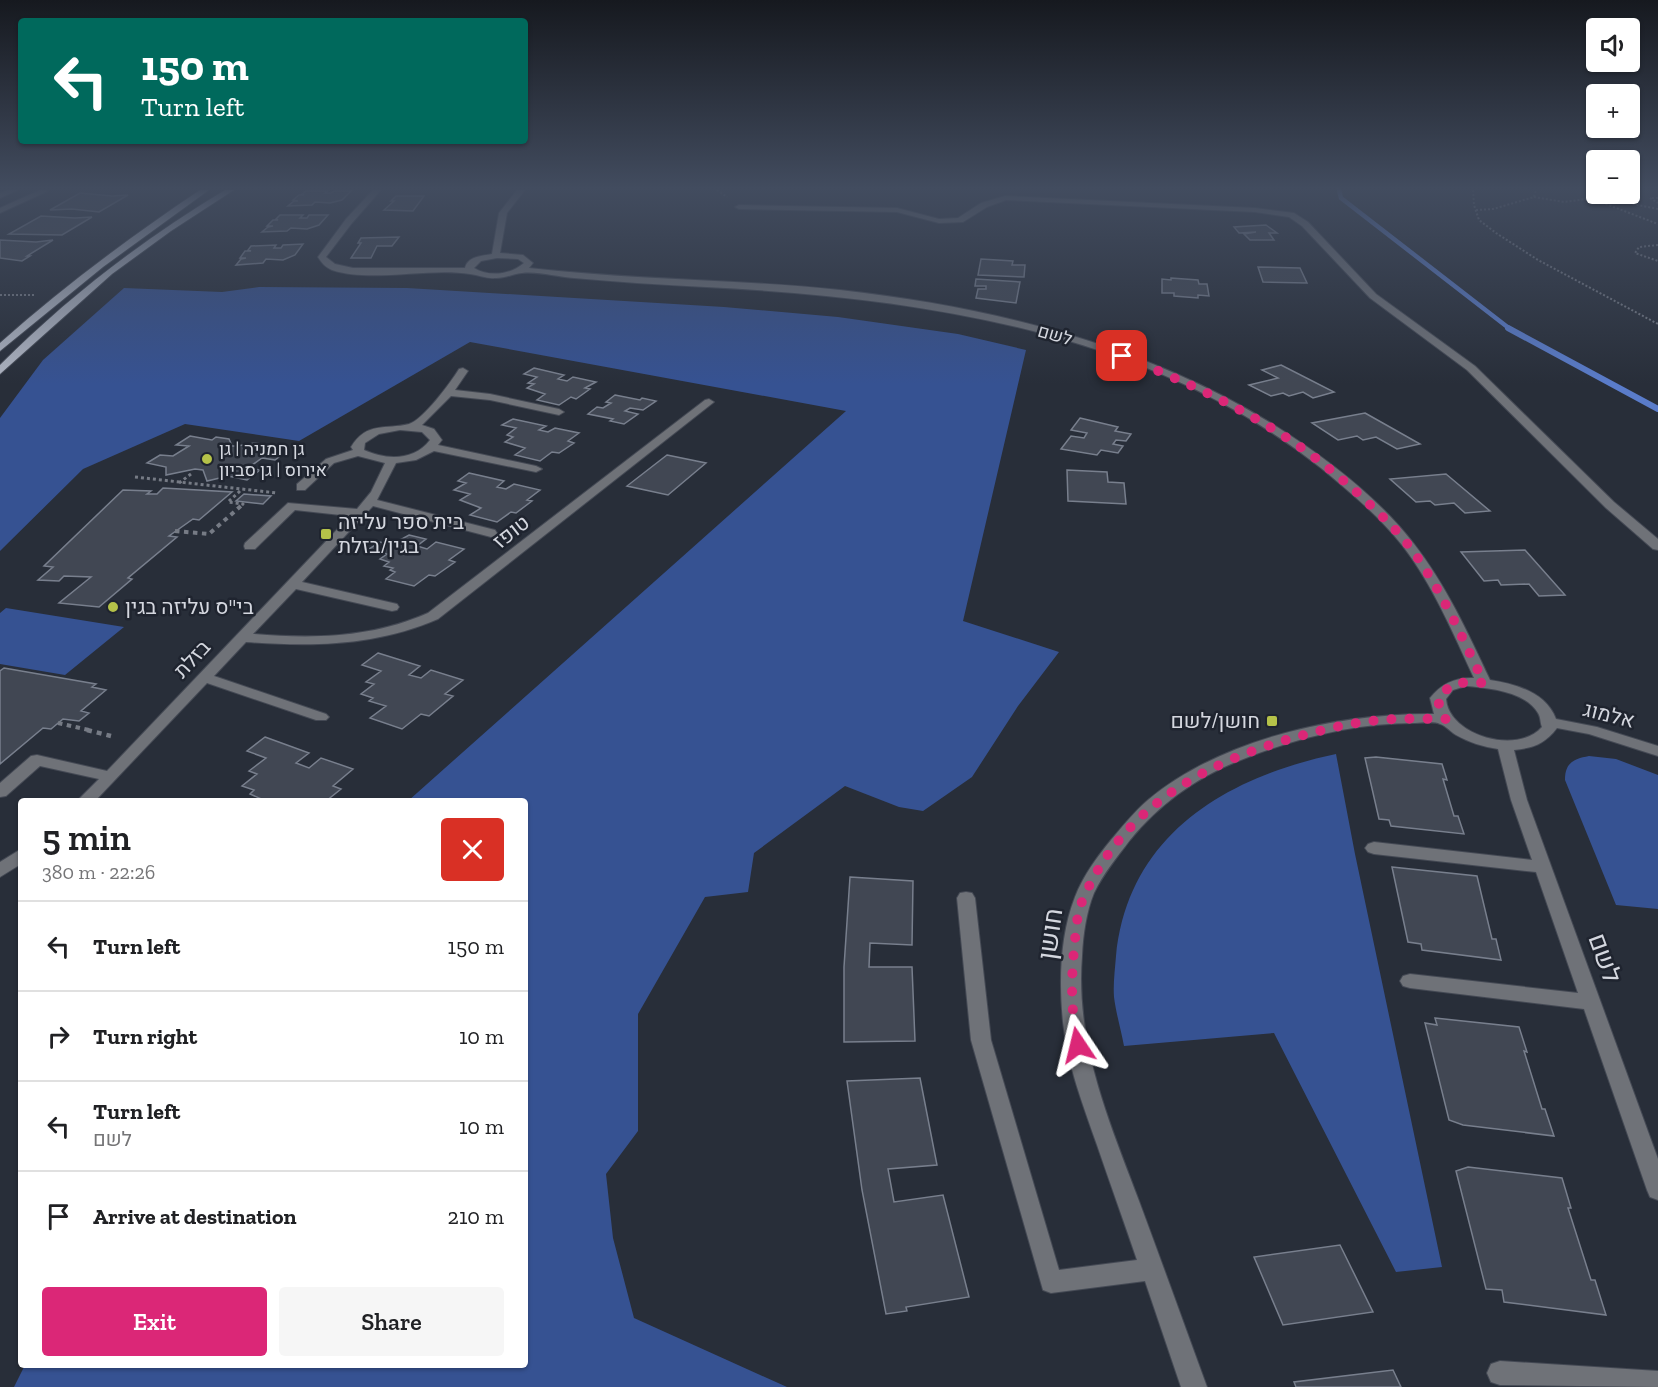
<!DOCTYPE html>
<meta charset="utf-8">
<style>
body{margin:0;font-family:"Zilla Slab",Heebo,serif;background:#f6f6f6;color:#202124;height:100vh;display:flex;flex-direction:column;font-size:22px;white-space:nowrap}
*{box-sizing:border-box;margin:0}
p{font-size:20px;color:#757577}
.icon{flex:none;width:33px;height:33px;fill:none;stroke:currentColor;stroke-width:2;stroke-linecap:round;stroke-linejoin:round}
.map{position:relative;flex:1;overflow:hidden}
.panel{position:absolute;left:18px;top:798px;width:510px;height:570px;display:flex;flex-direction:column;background:#fff;border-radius:6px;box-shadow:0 2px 4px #0004}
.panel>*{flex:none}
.banner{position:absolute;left:18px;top:18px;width:510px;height:126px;border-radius:6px;box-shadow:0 2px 4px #0004;background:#00695c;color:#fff;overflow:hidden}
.tools{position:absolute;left:1586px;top:18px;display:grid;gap:12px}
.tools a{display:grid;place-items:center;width:54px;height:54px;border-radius:6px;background:#fff;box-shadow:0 2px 4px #0004;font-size:30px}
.pin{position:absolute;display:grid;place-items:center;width:51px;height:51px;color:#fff;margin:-26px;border-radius:12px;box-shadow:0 3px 9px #0006}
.me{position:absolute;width:66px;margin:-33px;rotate:350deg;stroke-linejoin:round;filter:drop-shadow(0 0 4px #0008)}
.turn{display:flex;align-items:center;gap:21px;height:126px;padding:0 24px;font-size:27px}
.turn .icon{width:78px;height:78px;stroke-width:2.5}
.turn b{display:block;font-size:42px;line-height:51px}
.round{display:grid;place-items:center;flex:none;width:63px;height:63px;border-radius:6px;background:#f6f6f6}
.head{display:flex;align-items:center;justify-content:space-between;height:102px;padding:0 24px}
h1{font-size:36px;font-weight:600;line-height:45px}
.button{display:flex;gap:12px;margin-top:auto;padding:12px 24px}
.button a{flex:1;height:69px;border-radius:6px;background:#db2777;color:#fff;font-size:24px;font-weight:600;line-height:69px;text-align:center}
.button a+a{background:#f6f6f6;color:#202124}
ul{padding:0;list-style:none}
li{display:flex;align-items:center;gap:18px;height:90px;padding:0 24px;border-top:2px solid #e0e0e0}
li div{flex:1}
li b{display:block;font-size:22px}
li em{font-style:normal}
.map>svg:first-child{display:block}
.green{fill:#365292}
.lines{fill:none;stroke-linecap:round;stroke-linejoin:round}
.stream-far1{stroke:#5a7cca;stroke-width:4.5}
.stream{stroke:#5a7cca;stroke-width:6}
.building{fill:#414753;stroke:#787f8d;stroke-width:1.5}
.minor-casing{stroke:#444954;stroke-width:2}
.major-casing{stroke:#444954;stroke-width:2}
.path-far3{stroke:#767b85;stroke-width:2;stroke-dasharray:2 2;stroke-linecap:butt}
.path-far2{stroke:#767b85;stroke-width:3;stroke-dasharray:3 3;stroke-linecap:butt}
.path-far1{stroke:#767b85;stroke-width:4;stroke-dasharray:4.5 4.5;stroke-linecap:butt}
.path{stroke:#767b85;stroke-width:4.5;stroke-dasharray:5 5;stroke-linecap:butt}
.minor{fill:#6f7278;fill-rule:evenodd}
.major{fill:#afb5c2;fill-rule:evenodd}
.route{stroke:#db2777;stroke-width:10;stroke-dasharray:0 18}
.poi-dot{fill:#b5c249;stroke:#1f242f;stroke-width:2}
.labels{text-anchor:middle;stroke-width:5;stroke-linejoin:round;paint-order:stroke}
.far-street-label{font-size:18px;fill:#d4d7df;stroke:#1f242f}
.far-poi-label{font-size:18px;fill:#d4d7df;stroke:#1f242f;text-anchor:start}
.poi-label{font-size:21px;fill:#d4d7df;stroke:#1f242f;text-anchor:start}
.street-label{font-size:21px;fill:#d4d7df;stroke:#1f242f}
.near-street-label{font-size:26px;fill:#d4d7df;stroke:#1f242f}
</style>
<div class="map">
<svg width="1658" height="1387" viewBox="0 0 1658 1387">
<rect width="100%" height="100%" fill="#282e39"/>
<!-- green -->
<path class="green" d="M 259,287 L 407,288 L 724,307 L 838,317 L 958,334 L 1026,350 L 963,621 L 1059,652 L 1018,706 L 972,777 L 923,811 L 899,807 L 845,786 L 754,853 L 748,892 L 705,897 L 638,1014 L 638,1131 L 606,1174 L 613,1238 L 634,1318 L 787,1387 L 14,1387 L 25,1365 L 525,1365 L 525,801 L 408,801 L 846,411 L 470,342 L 299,441 L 185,424 L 83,469 L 0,551 L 0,418 L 43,360 L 124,288 L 222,292 Z
M 6,608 L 124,627 L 65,675 L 0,664 L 0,613 Z
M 1336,754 L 1355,854 L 1442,1267 L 1396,1272 L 1274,1033 L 1124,1046 C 1121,1030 1116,1013 1114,997 C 1113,984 1115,969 1116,956 C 1128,834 1227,777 1336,754 Z
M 1589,756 L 1616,759 L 1658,775 L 1658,909 L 1616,905 L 1565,780 C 1565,763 1573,759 1589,756 Z"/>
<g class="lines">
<!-- stream-far1 -->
<path class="stream-far1" d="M 1339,190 L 1341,198 L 1510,329"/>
<!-- stream -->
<path class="stream" d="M 1508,328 L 1658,409"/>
</g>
<!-- building -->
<path class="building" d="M 306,191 L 328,191 L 325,193 L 331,193 L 334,191 L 351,191 L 342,200 L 330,203 L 315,202 L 312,205 L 288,206 L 294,201 L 298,201 L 293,200 L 299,195 L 304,195 L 302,194 Z
M 80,193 L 112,196 L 128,195 L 99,212 L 72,209 L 50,210 Z
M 396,196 L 424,196 L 413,211 L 384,210 L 394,201 L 391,201 Z
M 280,215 L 303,215 L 300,218 L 307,218 L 309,215 L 328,215 L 319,225 L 307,229 L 291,228 L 287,231 L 262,232 L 268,227 L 273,226 L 267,226 L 273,220 L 278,220 L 276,219 Z
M 41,216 L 75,218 L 92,217 L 62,235 L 9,234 Z
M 1266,225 L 1277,233 L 1269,233 L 1274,240 L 1250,240 L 1244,234 L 1256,232 L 1239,233 L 1234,227 Z
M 399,237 L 392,246 L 377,246 L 371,258 L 351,258 L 361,243 L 358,243 L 361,238 Z
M 0,240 L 36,242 L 53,240 L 27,256 L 30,256 L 22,261 L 0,258 Z
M 303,244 L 295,255 L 283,260 L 266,259 L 263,263 L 236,265 L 241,259 L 246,258 L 240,258 L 245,251 L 251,251 L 248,250 L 251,246 L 276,245 L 274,248 L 281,248 L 283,245 Z
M 981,259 L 1013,261 L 1012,265 L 1025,265 L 1024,277 L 978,275 Z
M 1258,267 L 1300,268 L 1307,283 L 1263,282 Z
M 1171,278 L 1198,280 L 1199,284 L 1207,284 L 1209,296 L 1198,295 L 1198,298 L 1174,296 L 1174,293 L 1162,293 L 1162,279 L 1171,280 Z
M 976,279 L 1020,282 L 1016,303 L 976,298 L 978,289 L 986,289 L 986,286 L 975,286 Z
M 1281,365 L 1334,392 L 1313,398 L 1303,392 L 1289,396 L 1283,393 L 1271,396 L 1249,385 L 1278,378 L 1262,370 Z
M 534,368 L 564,375 L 558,379 L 567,381 L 573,377 L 596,382 L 585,388 L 590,389 L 576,399 L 571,397 L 559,405 L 537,400 L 545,394 L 527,388 L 534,384 L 528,383 L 537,377 L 524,374 Z
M 615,395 L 640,400 L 642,398 L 656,401 L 643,410 L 630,408 L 625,411 L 638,414 L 624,424 L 610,421 L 613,419 L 588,414 L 597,407 L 603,408 L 611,403 L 606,402 Z
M 1365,413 L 1420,444 L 1397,449 L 1376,437 L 1363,440 L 1357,436 L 1338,440 L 1312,423 Z
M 1080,418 L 1118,427 L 1115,431 L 1131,434 L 1126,441 L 1116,440 L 1113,444 L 1123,446 L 1118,453 L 1101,450 L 1097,455 L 1061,449 L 1071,436 L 1084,438 L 1087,433 L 1071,430 Z
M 513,419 L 546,426 L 539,430 L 548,432 L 555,428 L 579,433 L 568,441 L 574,443 L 559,453 L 552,452 L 540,461 L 515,455 L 525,448 L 505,442 L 513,437 L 507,435 L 516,428 L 502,425 Z
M 190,436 L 212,440 L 216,437 L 229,439 L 232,446 L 237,446 L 255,443 L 268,445 L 264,448 L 287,451 L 275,460 L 262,458 L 248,468 L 260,470 L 247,480 L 228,476 L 207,481 L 203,470 L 195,469 L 166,475 L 166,467 L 147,463 L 160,455 L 173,456 L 189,446 L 176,445 Z
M 667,455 L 706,463 L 668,495 L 627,486 Z
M 1067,470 L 1107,472 L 1108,482 L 1124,483 L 1126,504 L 1068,501 Z
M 469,473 L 504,481 L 497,487 L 506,489 L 514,484 L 540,490 L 527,500 L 532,501 L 516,513 L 511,512 L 497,522 L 470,515 L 481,508 L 460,500 L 470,494 L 454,490 L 466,483 L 458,481 Z
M 1446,474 L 1490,511 L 1465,513 L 1454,503 L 1435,505 L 1430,501 L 1416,502 L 1390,479 Z
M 163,488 L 232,492 L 199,520 L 193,519 L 169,536 L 177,537 L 128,578 L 132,579 L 99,607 L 59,603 L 91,577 L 64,576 L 59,581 L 38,580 L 53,567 L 44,566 L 123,490 L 151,491 L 147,494 L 157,494 Z
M 244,494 L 271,496 L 263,504 L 236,501 Z
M 409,535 L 426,539 L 417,546 L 427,549 L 436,542 L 464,549 L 449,560 L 455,562 L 435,576 L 429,575 L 414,586 L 386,579 L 395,572 L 390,570 L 393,568 L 384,566 L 389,562 L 380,559 L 387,554 L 369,549 L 380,542 L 391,545 Z
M 1525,550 L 1565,595 L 1539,596 L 1529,584 L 1501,585 L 1498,580 L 1484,581 L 1461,552 Z
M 378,653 L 420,666 L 409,675 L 421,678 L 431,670 L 463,680 L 445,694 L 453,696 L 429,716 L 421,714 L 402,729 L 370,718 L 386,706 L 369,701 L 373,698 L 361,694 L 374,684 L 366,682 L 381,671 L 362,665 Z
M 4,668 L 96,684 L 92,687 L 106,690 L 81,711 L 89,713 L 79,721 L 63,719 L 51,729 L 43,728 L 0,764 L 0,671 Z
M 265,737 L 309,753 L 296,763 L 309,768 L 321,758 L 353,769 L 333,786 L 341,789 L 326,801 L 266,801 L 250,794 L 254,790 L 242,786 L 257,774 L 249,771 L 266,758 L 247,751 Z
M 1376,757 L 1442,764 L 1447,780 L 1443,779 L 1454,816 L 1458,816 L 1464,834 L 1391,826 L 1389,820 L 1379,819 L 1365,758 Z
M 1392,867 L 1477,876 L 1492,939 L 1496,939 L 1501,960 L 1422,950 L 1421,944 L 1408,942 Z
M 850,877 L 913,881 L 912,945 L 870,943 L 869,967 L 912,967 L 915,1041 L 844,1042 L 844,967 Z
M 1435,1018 L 1519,1027 L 1527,1052 L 1524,1051 L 1542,1109 L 1545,1109 L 1554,1136 L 1463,1125 L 1449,1120 L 1425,1023 L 1437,1025 Z
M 920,1078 L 937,1165 L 888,1169 L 894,1202 L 943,1195 L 969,1297 L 906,1307 L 907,1311 L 886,1314 L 862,1190 L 847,1081 Z
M 1468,1167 L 1562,1178 L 1571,1208 L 1568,1208 L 1591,1280 L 1595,1280 L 1606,1315 L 1504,1302 L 1502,1290 L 1486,1289 L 1456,1171 Z
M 1340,1245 L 1373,1312 L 1283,1325 L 1254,1257 Z
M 1393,1370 L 1401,1387 L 1296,1387 L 1294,1382 Z"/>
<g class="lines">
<!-- minor casing -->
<g class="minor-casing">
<path id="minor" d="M 8,190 L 18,190 L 0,198 L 0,193 Z
M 40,190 L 48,191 L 0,213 L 0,208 Z
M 373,190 L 381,190 L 352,223 L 326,257 L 335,264 L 353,268 L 465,268 C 468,256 482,256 492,254 L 499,213 L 517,190 L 525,190 L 507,213 L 500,253 L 523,255 L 533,263 L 529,268 C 632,280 737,279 840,290 C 991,307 1144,344 1274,425 C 1325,457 1377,496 1414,544 C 1446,585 1468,633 1490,680 C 1515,684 1546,692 1556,719 L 1597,727 L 1658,746 L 1658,756 L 1589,734 L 1557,728 C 1545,744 1533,748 1514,750 L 1527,800 L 1658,1159 L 1658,1200 L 1650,1197 L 1647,1190 L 1584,1009 L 1410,988 L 1403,986 L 1400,981 L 1403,976 L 1410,974 L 1578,993 L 1536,872 L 1374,854 L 1368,852 L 1365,848 L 1368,844 L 1374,842 L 1532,860 L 1511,800 L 1498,749 C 1484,747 1468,742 1456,735 C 1451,732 1445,725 1440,724 C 1434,721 1422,723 1415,723 C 1357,723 1300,737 1246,758 C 1200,775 1161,802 1130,840 C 1117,857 1103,874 1094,893 C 1086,913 1083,935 1082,956 C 1075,1043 1109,1121 1139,1201 C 1162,1263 1184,1324 1207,1387 L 1181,1387 L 1145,1281 L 1051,1293 L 1043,1290 L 971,1040 L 957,898 L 960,893 L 966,892 L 972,893 L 975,898 L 991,1040 L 1059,1270 L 1137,1260 C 1124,1222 1110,1183 1097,1145 C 1083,1105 1067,1064 1063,1022 C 1059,982 1060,935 1075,897 C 1083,876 1097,857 1111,840 C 1123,826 1134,812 1148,800 C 1222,738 1340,713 1434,714 L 1430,698 C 1442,683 1456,677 1474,678 C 1453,633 1433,585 1402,545 C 1379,516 1350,492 1321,468 C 1147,330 920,298 706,287 C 662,285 618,282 574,278 C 558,277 537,271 522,273 C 513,274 505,278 496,278 C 487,279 479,275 470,274 C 431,267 370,283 332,270 C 325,267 322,263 318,257 L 346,219 ZM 497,258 L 518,259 L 524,263 C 510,275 489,277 474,268 L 481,261 ZM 1466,686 C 1488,688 1525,691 1538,713 C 1541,718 1540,722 1542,727 C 1518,755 1449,736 1446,699 L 1453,690 Z
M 1005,196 L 1255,208 L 1294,213 L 1308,222 L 1376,294 L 1475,366 L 1614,502 L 1658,539 L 1658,550 L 1653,549 L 1606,508 L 1467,370 L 1370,298 L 1302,226 L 1289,217 L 1255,212 L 1006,200 L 987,207 L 963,222 L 939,223 L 897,212 L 739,209 L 735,207 L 739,205 L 897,208 L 939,219 L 958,218 L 981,203 Z
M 463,368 L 468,371 L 455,390 L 490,394 L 559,409 L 564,412 L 559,415 L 490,400 L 451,396 L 422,425 L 434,429 L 442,440 L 438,445 L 536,466 L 542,469 L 536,472 L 434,451 L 416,460 L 396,463 L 377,500 L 495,530 L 497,533 L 495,536 L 491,537 L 373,506 L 302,582 L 397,604 L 399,607 L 397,610 L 392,611 L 296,589 L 253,634 C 314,639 371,638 428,613 L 705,400 L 709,399 L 714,402 L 438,619 C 375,646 313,647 246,642 L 214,676 L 326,714 L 329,717 L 326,720 L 316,720 L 207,683 L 95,801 L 77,801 L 99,779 L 40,766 L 6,796 L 0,797 L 0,783 L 31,756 L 37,755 L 107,771 L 350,516 L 295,510 L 255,549 L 245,549 L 244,546 L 245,543 L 288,503 L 357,509 L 371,492 L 385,463 L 358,456 L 334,463 L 305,490 L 297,490 L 297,484 L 326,459 L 353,450 L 351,447 C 367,421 385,430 409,424 C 423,420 451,382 459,369 ZM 400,430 L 422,432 L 430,440 C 414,461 386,460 364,450 L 365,443 L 379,434 Z
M 21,849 L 21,864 L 0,877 L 0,862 Z
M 1500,1361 L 1658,1371 L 1658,1387 L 1500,1385 L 1491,1382 L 1487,1373 L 1491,1364 Z"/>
</g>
<!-- major casing -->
<g class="major-casing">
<path id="major" d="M 200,190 L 209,190 L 103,267 L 0,351 L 0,343 C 63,287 130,237 200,190 Z
M 225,190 L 234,190 L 171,231 L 112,274 L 0,374 L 0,365 C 68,297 142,240 225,190 Z"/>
</g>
<!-- path-far3 -->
<path class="path-far3" d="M 717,190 L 727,197
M 1473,190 L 1474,205 L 1479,220 L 1496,233 L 1538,260 L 1658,324
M 1534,197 L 1564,202 L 1593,198 L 1593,193 L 1586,190
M 1658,198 L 1650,198 L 1658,203
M 1658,209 L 1608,199 L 1606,204 L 1658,224
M 1476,210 L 1493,209 L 1534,197 L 1536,190
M 1658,245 L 1639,247 L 1635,253 L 1658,261
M 0,295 L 34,295"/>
<!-- path-far2 -->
<path class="path-far2" d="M 135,477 L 277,493
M 179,483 L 191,474
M 240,491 L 228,502 L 243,504 L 241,506"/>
<!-- path-far1 -->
<path class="path-far1" d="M 175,531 L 209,534 L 243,504
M 58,723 L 93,731"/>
<!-- path -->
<path class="path" d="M 87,730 L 111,736"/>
<!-- minor -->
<use href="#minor" class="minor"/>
<!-- major -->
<use href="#major" class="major"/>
</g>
<!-- sky -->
<linearGradient id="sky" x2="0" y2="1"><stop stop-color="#16191f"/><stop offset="0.49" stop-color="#424c5f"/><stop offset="1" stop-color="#424c5f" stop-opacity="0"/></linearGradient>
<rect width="1658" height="384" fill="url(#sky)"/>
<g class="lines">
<!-- route -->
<path class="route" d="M 1078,1045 C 1071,1014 1071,982 1074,950 C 1076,933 1076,913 1084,897 C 1123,808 1204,763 1293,738 C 1322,730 1352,722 1382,720 C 1403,718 1425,719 1446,719 L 1440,711 L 1438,698 C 1453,681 1461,682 1484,683 C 1463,639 1443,594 1415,554 C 1401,534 1384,518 1366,501 C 1293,431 1214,393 1122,356"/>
</g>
<!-- markers -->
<g class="poi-dot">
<circle cx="207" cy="459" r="6"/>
<rect x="320" y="528" width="12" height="12" rx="3"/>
<circle cx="113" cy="607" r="6"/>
<rect x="1266" y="715" width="12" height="12" rx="3"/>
</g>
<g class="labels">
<!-- far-street labels -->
<g class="far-street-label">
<text transform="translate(1055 335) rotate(16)" y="6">לשם</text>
</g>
<!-- far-poi labels -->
<g class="far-poi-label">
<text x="219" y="455">גן חמניה | גן<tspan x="219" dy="21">אירוס | גן סביון</tspan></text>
</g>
<!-- poi labels -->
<g class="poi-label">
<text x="338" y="529">בית ספר עליזה<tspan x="338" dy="24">בגין/בזלת</tspan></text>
<text x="125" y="614">בי"ס עליזה בגין</text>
<text x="1260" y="728" text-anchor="end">חושן/לשם</text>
</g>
<!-- street labels -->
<g class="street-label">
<text transform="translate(511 532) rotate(-38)" y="7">טופז</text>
<text transform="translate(192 659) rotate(-47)" y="7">בזלת</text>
<text transform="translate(1609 715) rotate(14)" y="7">אלמוג</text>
</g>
<!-- near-street labels -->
<g class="near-street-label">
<text transform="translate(1050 934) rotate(-82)" y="9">חושן</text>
<text transform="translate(1605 958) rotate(70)" y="9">לשם</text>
</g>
</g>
</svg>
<div class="tools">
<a><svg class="icon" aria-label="sound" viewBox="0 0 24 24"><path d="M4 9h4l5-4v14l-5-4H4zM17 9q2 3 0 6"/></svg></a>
<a>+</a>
<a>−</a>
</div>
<div class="pin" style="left:1122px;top:356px;background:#d93025"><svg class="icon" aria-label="arrive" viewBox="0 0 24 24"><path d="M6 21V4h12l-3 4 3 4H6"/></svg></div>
<svg class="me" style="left:1078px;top:1045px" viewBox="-20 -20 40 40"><path d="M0-17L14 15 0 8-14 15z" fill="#db2777" stroke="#fff" stroke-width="4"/></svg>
<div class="banner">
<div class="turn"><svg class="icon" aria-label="left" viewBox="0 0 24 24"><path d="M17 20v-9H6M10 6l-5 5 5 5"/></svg><div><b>150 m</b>Turn left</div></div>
</div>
<section class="panel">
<div class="head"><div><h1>5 min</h1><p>380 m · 22:26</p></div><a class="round" style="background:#d93025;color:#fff"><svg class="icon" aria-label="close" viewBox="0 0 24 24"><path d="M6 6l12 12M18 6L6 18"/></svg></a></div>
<ul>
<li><svg class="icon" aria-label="left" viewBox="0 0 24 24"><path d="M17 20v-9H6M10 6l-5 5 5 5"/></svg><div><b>Turn left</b></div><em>150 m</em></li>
<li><svg class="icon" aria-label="right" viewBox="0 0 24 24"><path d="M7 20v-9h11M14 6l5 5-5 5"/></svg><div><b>Turn right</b></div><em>10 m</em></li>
<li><svg class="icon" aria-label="left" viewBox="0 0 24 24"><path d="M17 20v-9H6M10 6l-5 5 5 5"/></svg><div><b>Turn left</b><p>לשם</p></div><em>10 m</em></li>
<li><svg class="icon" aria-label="arrive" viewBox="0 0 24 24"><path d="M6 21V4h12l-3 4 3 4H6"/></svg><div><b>Arrive at destination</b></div><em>210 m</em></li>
</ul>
<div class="button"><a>Exit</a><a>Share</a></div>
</section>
</div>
